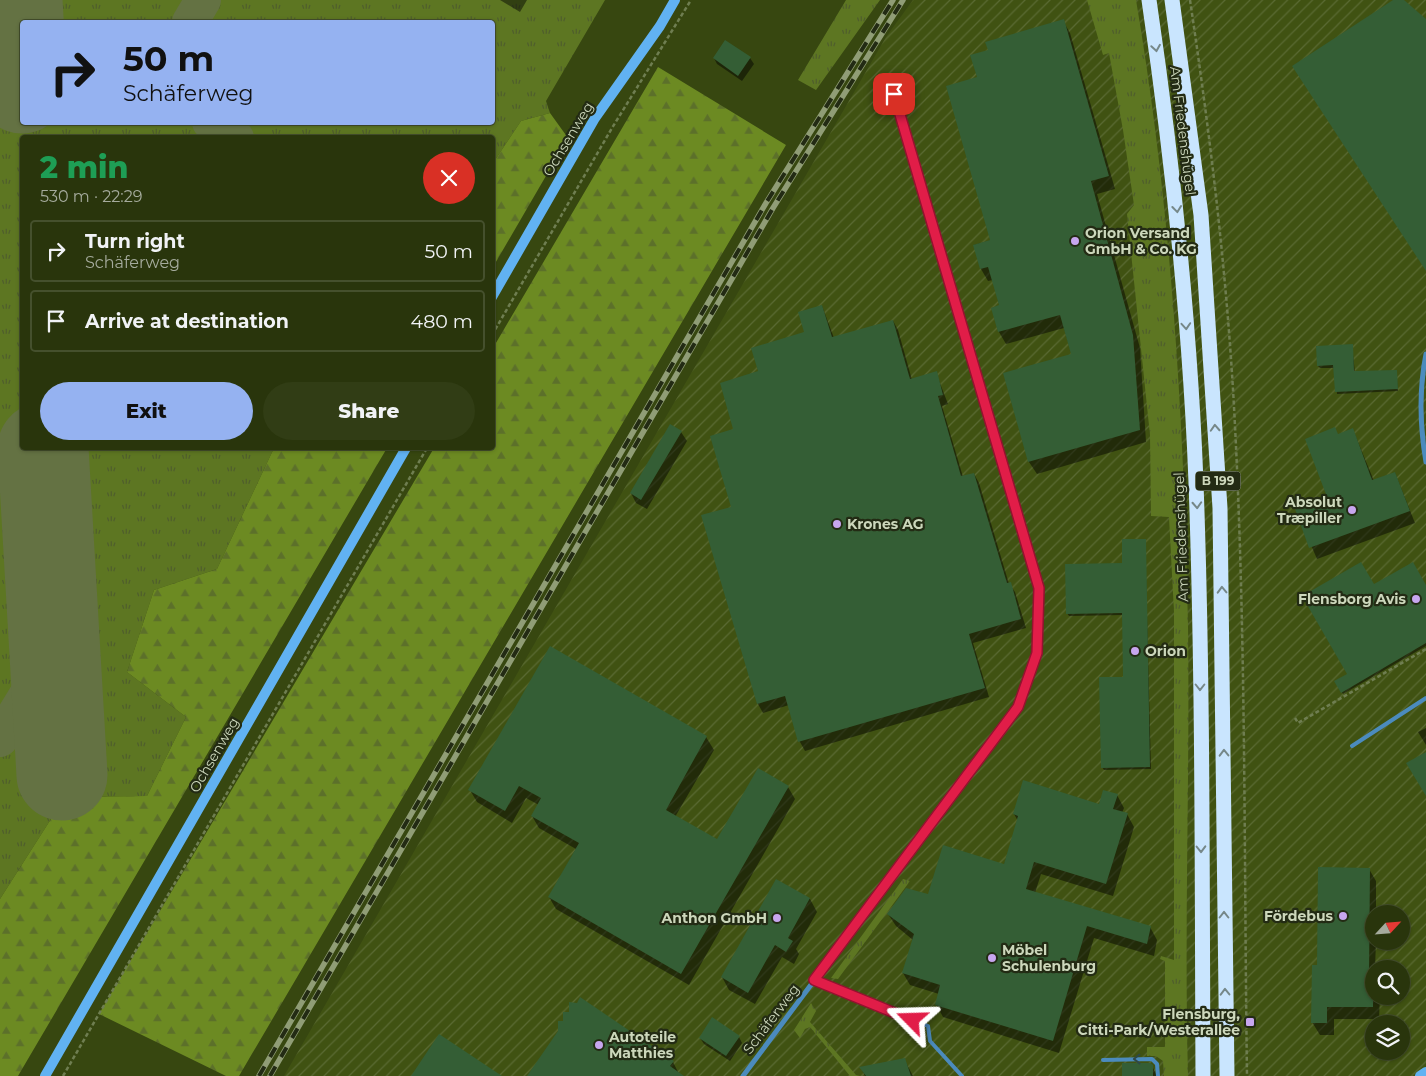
<!DOCTYPE html>
<meta charset="utf-8">
<style>
body{margin:0;font-family:Montserrat,sans-serif;background:#313d15;color:#f1f3f6;height:100vh;display:flex;flex-direction:column;font-size:19px;white-space:nowrap}
*{box-sizing:border-box;margin:0}
p{font-size:16px;color:#a5ab9d}
.icon{flex:none;width:28px;height:28px;fill:none;stroke:currentColor;stroke-width:2;stroke-linecap:round;stroke-linejoin:round}
.map{position:relative;flex:1;overflow:hidden}
.details{position:absolute;left:20px;top:135px;width:475px;height:315px;display:flex;flex-direction:column;background:#29350c;border-radius:5px;box-shadow:0 1px 4px #0004,0 0 0 1px #45502d}
.details>*{flex:none}
.hud{position:absolute;left:20px;top:20px;width:475px;height:105px;border-radius:5px;box-shadow:0 1px 4px #0004,0 0 0 1px #45502d;background:#95b2f1;color:#111;overflow:hidden}
.needle{width:32px;rotate:64deg}
.controls{position:absolute;left:1365px;top:905px;display:grid;gap:10px}
.controls a{display:grid;place-items:center;width:45px;height:45px;border-radius:50%;background:#29350c;box-shadow:0 1px 4px #0004,0 0 0 1px #45502d;font-size:25px}
.pin{position:absolute;display:grid;place-items:center;width:42px;height:42px;color:#fff;margin:-21px;border-radius:10px;box-shadow:0 2px 8px #0006}
.me{position:absolute;width:55px;margin:-28px;rotate:292deg;stroke-linejoin:round;filter:drop-shadow(0 0 4px #0008)}
.turn{display:flex;align-items:center;gap:18px;height:105px;padding:0 20px;font-size:22px}
.turn .icon{width:65px;height:65px;stroke-width:2.5}
.turn b{display:block;font-size:35px;line-height:42px}
.round{display:grid;place-items:center;flex:none;width:52px;height:52px;border-radius:26px;background:#313d15}
.head{display:flex;align-items:center;justify-content:space-between;height:85px;padding:0 20px}
h1{font-size:30px;font-weight:800;line-height:38px;color:#1e9e55}
.action{display:flex;gap:10px;margin-top:auto;padding:10px 20px}
.action a{flex:1;height:58px;border-radius:30px;background:#95b2f1;color:#111;font-size:20px;font-weight:800;line-height:58px;text-align:center}
.action a+a{background:#313d15;color:#f1f3f6}
ul{padding:0;list-style:none}
li{display:flex;align-items:center;gap:15px;height:62px;margin:0 10px 8px;padding:0 10px;border:2px solid #45502d;border-radius:5px}
li div{flex:1}
li b{display:block;font-size:19px}
li em{font-style:normal}
.map>svg:first-child{display:block}
.industrial{fill:url(#industrial-furrows);fill-rule:evenodd}
.grass{fill:url(#grass-tufts);fill-rule:evenodd}
.forest{fill:url(#forest-firs)}
.shadow{fill:#0007}
.lines{fill:none;stroke-linecap:round;stroke-linejoin:round}
.taxiway{stroke:#647243;stroke-width:36}
.runway{stroke:#647243;stroke-width:91}
.building{fill:#345e35}
.path{stroke:#6f7e51;stroke-width:2.5;stroke-dasharray:4 2.5;stroke-linecap:butt}
.lane{stroke:#4b8bbd;stroke-width:4}
.street{stroke:#4b8bbd;stroke-width:5}
.secondary{stroke:#61b2f2;stroke-width:10}
.highway{stroke:#c9e5fe;stroke-width:15}
.rail-casing{stroke:#909d76;stroke-width:5.5}
.rail{stroke:#232b14;stroke-width:4;stroke-dasharray:11;stroke-linecap:butt}
.oneway{stroke:#768889}
.oneway2{stroke:#2f4847}
.route-casing{stroke:#92132f;stroke-width:12}
.route{stroke:#e11d48;stroke-width:9}
.poi-dot{fill:#c7a6ef;stroke:#232b14;stroke-width:2}
.labels{text-anchor:middle;stroke-width:4.5;stroke-linejoin:round;paint-order:stroke}
.shield{fill:#232b14;stroke:#99a389;stroke-width:1}
.shield-label{font-size:12px;font-weight:bold;fill:#ccd7bb}
.street-label{font-size:14px;fill:#ccd7bb;stroke:#232b14}
.poi-label{font-size:14px;font-weight:bold;fill:#ccd7bb;stroke:#232b14;text-anchor:start}
</style>
<div class="map">
<svg width="1426" height="1076" viewBox="0 0 1426 1076">
<defs>
<pattern id="industrial-furrows" width="10" height="10" patternUnits="userSpaceOnUse" patternTransform="scale(1.25)"><rect width="10" height="10" fill="#405212"/><path d="M-1 1l2-2M0 10L10 0M9 11l2-2" fill="none" stroke="#5a6a33"/></pattern>
<pattern id="grass-tufts" width="24" height="20" patternUnits="userSpaceOnUse" patternTransform="scale(1.25)"><rect width="24" height="20" fill="#5d7622"/><path d="M3 7l-1-3M5 7V3M7 7l1-3M15 17l-1-3M17 17v-4M19 17l1-3" fill="none" stroke="#4f5e2c"/></pattern>
<pattern id="forest-firs" width="22" height="20" patternUnits="userSpaceOnUse" patternTransform="scale(1.25)"><rect width="22" height="20" fill="#6c8a22"/><path d="M5 1l3.5 6h-7zM16 11l3.5 6h-7z" fill="#5c702a"/></pattern>
</defs>
<rect width="100%" height="100%" fill="#374710"/>
<!-- industrial -->
<path class="industrial" d="M 913,0 L 1426,0 L 1426,1076 L 284,1076 L 886,37 ZM 1374,914 L 1401,914 L 1401,941 L 1374,941 ZM 1374,969 L 1401,969 L 1401,996 L 1374,996 ZM 1374,1024 L 1401,1024 L 1401,1051 L 1374,1051 Z"/>
<!-- grass -->
<path class="grass" d="M 0,0 L 605,0 L 546,101 L 550,113 L 521,121 L 493,163 L 492,138 L 22,138 L 22,448 L 274,448 L 217,569 L 154,590 L 127,672 L 186,717 L 147,796 L 65,797 L 0,899 ZM 22,22 L 492,22 L 492,122 L 22,122 Z
M 846,0 L 880,0 L 816,90 L 798,80 Z
M 1087,0 L 1136,0 C 1171,206 1184,417 1188,626 C 1190,776 1184,926 1188,1076 L 1164,1076 L 1163,1061 L 1156,1056 L 1147,1056 L 1147,1047 L 1165,1047 L 1165,961 L 1160,959 L 1161,956 L 1174,960 L 1174,612 L 1169,517 L 1151,516 L 1150,435 L 1127,214 L 1134,205 L 1123,130 L 1109,53 L 1103,55 Z
M 903,879 L 910,881 L 838,979 L 831,978 Z
M 811,1003 L 816,1011 L 810,1022 L 856,1075 L 860,1076 L 850,1076 L 810,1027 L 805,1029 L 800,1038 L 794,1030 Z"/>
<!-- forest -->
<path class="forest" d="M 658,67 L 786,145 L 239,1076 L 226,1076 L 99,1014 L 434,448 L 492,448 L 493,348 Z
M 550,113 L 568,138 L 493,267 L 493,163 L 521,121 Z
M 274,448 L 387,448 L 18,1076 L 0,1076 L 0,899 L 65,797 L 147,796 L 186,717 L 127,672 L 154,590 L 217,569 Z"/>
<!-- shadow -->
<path class="shadow" d="M 500,0 L 527,0 L 520,12 Z
M 1063,21 L 1070,33 L 1115,189 L 1097,194 L 1140,348 L 1146,442 L 1037,474 L 1029,462 L 1004,374 L 1072,355 L 1064,328 L 1006,344 L 999,332 L 992,308 L 1000,306 L 993,280 L 988,281 L 981,269 L 974,245 L 992,240 L 978,78 L 989,51 Z
M 714,58 L 750,58 L 754,64 L 742,81 L 717,64 Z
M 822,306 L 834,338 L 893,321 L 898,330 L 912,380 L 936,373 L 948,404 L 942,406 L 963,477 L 974,474 L 979,483 L 1009,584 L 1015,592 L 1026,628 L 973,643 L 989,697 L 805,751 L 800,742 L 789,705 L 763,713 L 758,704 L 732,508 L 735,430 L 759,372 L 806,333 Z
M 1352,345 L 1355,373 L 1396,371 L 1398,391 L 1337,394 L 1335,368 L 1320,368 L 1318,366 Z
M 1353,430 L 1374,481 L 1395,473 L 1415,523 L 1317,559 L 1296,510 L 1328,498 Z
M 681,432 L 687,441 L 647,509 L 636,503 L 631,493 Z
M 1145,540 L 1151,769 L 1104,770 L 1102,767 L 1125,678 L 1123,615 L 1069,616 L 1067,613 L 1124,564 Z
M 1373,586 L 1426,587 L 1426,646 L 1343,694 L 1336,681 L 1349,674 Z
M 551,648 L 706,737 L 714,750 L 675,817 L 718,841 L 788,787 L 795,799 L 689,985 L 556,909 L 549,897 L 576,849 L 539,828 L 532,816 L 539,805 L 526,798 L 512,823 L 477,802 L 470,790 Z
M 1426,728 L 1426,745 L 1418,732 Z
M 1117,795 L 1124,808 L 1122,813 L 1127,814 L 1134,827 L 1113,896 L 1041,874 L 1035,893 L 1150,927 L 1157,940 L 1154,956 L 1094,938 L 1059,1053 L 943,1017 L 936,1004 L 939,994 L 910,985 L 903,973 L 913,940 L 896,926 L 888,914 L 1004,865 L 1018,821 L 1014,814 L 1100,805 Z
M 1369,869 L 1376,881 L 1376,914 L 1374,914 L 1374,941 L 1376,941 L 1374,996 L 1380,996 L 1379,1019 L 1334,1019 L 1334,1035 L 1320,1035 L 1312,1022 Z
M 777,881 L 810,899 L 817,912 L 796,949 L 799,954 L 794,964 L 782,957 L 755,1004 L 729,990 L 722,977 Z
M 739,1037 L 742,1043 L 730,1061 L 704,1044 L 700,1038 Z
M 904,1059 L 913,1076 L 865,1076 L 861,1068 Z
M 673,1062 L 680,1076 L 529,1076 Z
M 1152,1066 L 1157,1076 L 1123,1076 Z"/>
<g class="lines">
<!-- taxiway -->
<path class="taxiway" d="M 190,22 L 203,0
M 210,122 L 236,138
M 0,739 L 55,649"/>
<!-- runway -->
<path class="runway" d="M 17,0 L 22,88
M 43,448 L 62,775"/>
</g>
<!-- building -->
<path class="building" d="M 1393,0 L 1404,0 L 1426,19 L 1426,271 L 1292,66 Z
M 1064,19 L 1109,176 L 1091,181 L 1133,335 L 1140,430 L 1028,462 L 1003,373 L 1071,354 L 1060,315 L 998,332 L 991,308 L 999,305 L 988,267 L 980,269 L 973,245 L 990,240 L 946,86 L 977,77 L 970,55 L 988,50 L 985,42 Z
M 725,40 L 751,57 L 738,76 L 713,58 Z
M 822,305 L 832,337 L 893,320 L 910,379 L 937,371 L 943,395 L 938,396 L 961,476 L 974,473 L 1007,583 L 1011,582 L 1021,619 L 969,634 L 985,688 L 798,742 L 785,696 L 757,704 L 701,515 L 731,507 L 710,436 L 733,429 L 720,383 L 758,371 L 751,348 L 804,332 L 798,312 Z
M 1353,344 L 1354,371 L 1397,370 L 1398,389 L 1335,392 L 1333,365 L 1317,366 L 1316,346 Z
M 670,424 L 682,431 L 641,500 L 630,493 Z
M 1335,427 L 1338,434 L 1353,428 L 1372,480 L 1395,472 L 1410,511 L 1309,548 L 1295,509 L 1327,497 L 1305,439 Z
M 1122,539 L 1146,539 L 1150,767 L 1101,768 L 1099,677 L 1123,677 L 1122,613 L 1066,614 L 1065,564 L 1122,563 Z
M 1361,562 L 1374,584 L 1413,562 L 1426,585 L 1426,643 L 1341,693 L 1334,681 L 1347,674 L 1302,596 Z
M 550,646 L 707,736 L 666,810 L 717,839 L 758,768 L 789,786 L 681,974 L 548,897 L 579,843 L 531,816 L 541,798 L 519,786 L 505,811 L 468,790 Z
M 1426,752 L 1426,796 L 1406,763 Z
M 1023,780 L 1099,804 L 1103,790 L 1118,794 L 1113,809 L 1128,813 L 1106,884 L 1034,862 L 1026,889 L 1151,926 L 1147,944 L 1087,926 L 1053,1041 L 935,1005 L 940,985 L 902,973 L 914,934 L 887,914 L 906,888 L 928,894 L 943,845 L 1004,864 L 1018,816 L 1013,814 Z
M 1318,867 L 1370,868 L 1369,979 L 1373,979 L 1373,1007 L 1327,1007 L 1327,1023 L 1311,1023 L 1312,965 L 1317,965 Z
M 776,879 L 810,898 L 788,938 L 793,941 L 786,952 L 775,945 L 748,993 L 721,977 Z
M 580,997 L 674,1061 L 670,1066 L 684,1076 L 527,1076 L 558,1031 L 558,1021 L 563,1021 L 563,1012 L 569,1012 L 569,1002 L 577,1003 Z
M 712,1017 L 740,1036 L 726,1056 L 699,1038 Z
M 439,1034 L 502,1076 L 411,1076 Z
M 905,1058 L 911,1076 L 866,1076 L 859,1067 Z
M 1122,1063 L 1150,1063 L 1153,1065 L 1153,1076 L 1122,1076 Z"/>
<g class="lines">
<!-- path -->
<path class="path" d="M 1190,0 C 1211,141 1228,283 1235,426 C 1246,642 1244,859 1247,1076
M 492,335 L 612,128 L 691,0
M 1295,718 L 1298,723 L 1426,649
M 63,1076 L 427,448"/>
<!-- lane -->
<path class="lane" d="M 889,78 L 925,204
M 1352,746 L 1426,698
M 814,981 L 928,1026 L 930,1041 L 962,1076
M 1103,1060 L 1152,1059 L 1157,1064 L 1158,1076"/>
<!-- street -->
<path class="street" d="M 1426,354 C 1419,389 1420,427 1426,462
M 743,1076 L 1018,707 L 1037,653 L 1039,588 L 925,204"/>
<!-- secondary -->
<path class="secondary" d="M 492,297 L 595,118 L 660,26 L 675,0
M 45,1076 L 406,448
M 1420,1076 L 1426,1072"/>
<!-- highway -->
<path class="highway" d="M 1149,0 C 1174,170 1192,341 1197,512 C 1203,700 1202,888 1203,1076
M 1172,0 L 1201,215 L 1220,508 L 1227,1076"/>
<!-- rail casing -->
<g class="rail-casing">
<path id="rail" d="M 259,1076 L 766,203 L 893,0
M 270,1076 L 773,208 L 903,0"/>
</g>
<!-- rail -->
<use href="#rail" class="rail"/>
</g>
<!-- one-way arrows -->
<defs><path id="oneway-chevron" d="M-2-3.5L2.5 0L-2 3.5" fill="none" stroke-width="1.6" stroke-linecap="round" stroke-linejoin="round" transform="scale(1.25)"/></defs>
<g class="oneway">
<use href="#oneway-chevron" transform="translate(1156 48) rotate(81)"/>
<use href="#oneway-chevron" transform="translate(1177 209) rotate(83)"/>
<use href="#oneway-chevron" transform="translate(1186 326) rotate(86)"/>
<use href="#oneway-chevron" transform="translate(1215 428) rotate(-93)"/>
<use href="#oneway-chevron" transform="translate(1197 505) rotate(87)"/>
<use href="#oneway-chevron" transform="translate(1222 590) rotate(-92)"/>
<use href="#oneway-chevron" transform="translate(1200 687) rotate(90)"/>
<use href="#oneway-chevron" transform="translate(1224 753) rotate(-91)"/>
<use href="#oneway-chevron" transform="translate(1201 849) rotate(89)"/>
<use href="#oneway-chevron" transform="translate(1224 915) rotate(-90)"/>
<use href="#oneway-chevron" transform="translate(1225 992) rotate(-91)"/>
</g>
<use class="oneway2" href="#oneway-chevron" transform="translate(1137 1059) rotate(179)"/>
<g class="lines">
<!-- route casing -->
<g class="route-casing">
<path id="route" d="M 894,94 L 1039,588 L 1037,653 L 1018,707 L 814,980 L 912,1020"/>
</g>
<!-- route -->
<use href="#route" class="route"/>
</g>
<!-- markers -->
<g class="poi-dot">
<circle cx="1075" cy="241" r="5"/>
<circle cx="1352" cy="510" r="5"/>
<circle cx="837" cy="524" r="5"/>
<circle cx="1416" cy="599" r="5"/>
<circle cx="1135" cy="651" r="5"/>
<circle cx="1343" cy="916" r="5"/>
<circle cx="777" cy="918" r="5"/>
<circle cx="992" cy="958" r="5"/>
<rect x="1245" y="1017" width="10" height="10" rx="2.5"/>
<circle cx="599" cy="1045" r="5"/>
</g>
<g class="labels">
<!-- shield labels -->
<rect class="shield" x="1195.5" y="471.5" width="45" height="19" rx="4"/>
<g class="shield-label">
<text x="1218" y="485">B 199</text>
</g>
<!-- street labels -->
<g class="street-label">
<text transform="translate(1183 131) rotate(83)" y="5">Am Friedenshügel</text>
<text transform="translate(568 139) rotate(-59)" y="5">Ochsenweg</text>
<text transform="translate(1181 537) rotate(-92)" y="5">Am Friedenshügel</text>
<text transform="translate(214 755) rotate(-60)" y="5">Ochsenweg</text>
<text transform="translate(771 1019) rotate(-53)" y="5">Schäferweg</text>
</g>
<!-- poi labels -->
<g class="poi-label">
<text x="1085" y="238">Orion Versand<tspan x="1085" dy="16">GmbH &amp; Co. KG</tspan></text>
<text x="1342" y="507" text-anchor="end">Absolut<tspan x="1342" dy="16">Træpiller</tspan></text>
<text x="847" y="529">Krones AG</text>
<text x="1406" y="604" text-anchor="end">Flensborg Avis</text>
<text x="1145" y="656">Orion</text>
<text x="1333" y="921" text-anchor="end">Fördebus</text>
<text x="767" y="923" text-anchor="end">Anthon GmbH</text>
<text x="1002" y="955">Möbel<tspan x="1002" dy="16">Schulenburg</tspan></text>
<text x="1240" y="1019" text-anchor="end">Flensburg,<tspan x="1240" dy="16">Citti-Park/Westerallee</tspan></text>
<text x="609" y="1042">Autoteile<tspan x="609" dy="16">Matthies</tspan></text>
</g>
</g>
</svg>
<div class="controls">
<a><svg class="needle" viewBox="-14 -14 28 28"><path d="M0-13l5 13h-10z" fill="#e53935"/><path d="M0 13l5-13h-10z" fill="#a5ab9d"/></svg></a>
<a><svg class="icon" aria-label="search" viewBox="0 0 24 24"><circle cx="10" cy="10" r="6"/><path d="M15 15l6 6"/></svg></a>
<a><svg class="icon" aria-label="layers" viewBox="0 0 24 24"><path d="M12 4l9 5-9 5-9-5zM3 14l9 5 9-5"/></svg></a>
</div>
<div class="pin" style="left:894px;top:94px;background:#d93025"><svg class="icon" aria-label="arrive" viewBox="0 0 24 24"><path d="M6 21V4h12l-3 4 3 4H6"/></svg></div>
<svg class="me" style="left:912px;top:1020px" viewBox="-20 -20 40 40"><path d="M0-17L14 15 0 8-14 15z" fill="#e11d48" stroke="#fff" stroke-width="4"/></svg>
<div class="hud">
<div class="turn"><svg class="icon" aria-label="right" viewBox="0 0 24 24"><path d="M7 20v-9h11M14 6l5 5-5 5"/></svg><div><b>50 m</b>Schäferweg</div></div>
</div>
<section class="details">
<div class="head"><div><h1>2 min</h1><p>530 m · 22:29</p></div><a class="round" style="background:#d93025;color:#fff"><svg class="icon" aria-label="close" viewBox="0 0 24 24"><path d="M6 6l12 12M18 6L6 18"/></svg></a></div>
<ul>
<li><svg class="icon" aria-label="right" viewBox="0 0 24 24"><path d="M7 20v-9h11M14 6l5 5-5 5"/></svg><div><b>Turn right</b><p>Schäferweg</p></div><em>50 m</em></li>
<li><svg class="icon" aria-label="arrive" viewBox="0 0 24 24"><path d="M6 21V4h12l-3 4 3 4H6"/></svg><div><b>Arrive at destination</b></div><em>480 m</em></li>
</ul>
<div class="action"><a>Exit</a><a>Share</a></div>
</section>
</div>
